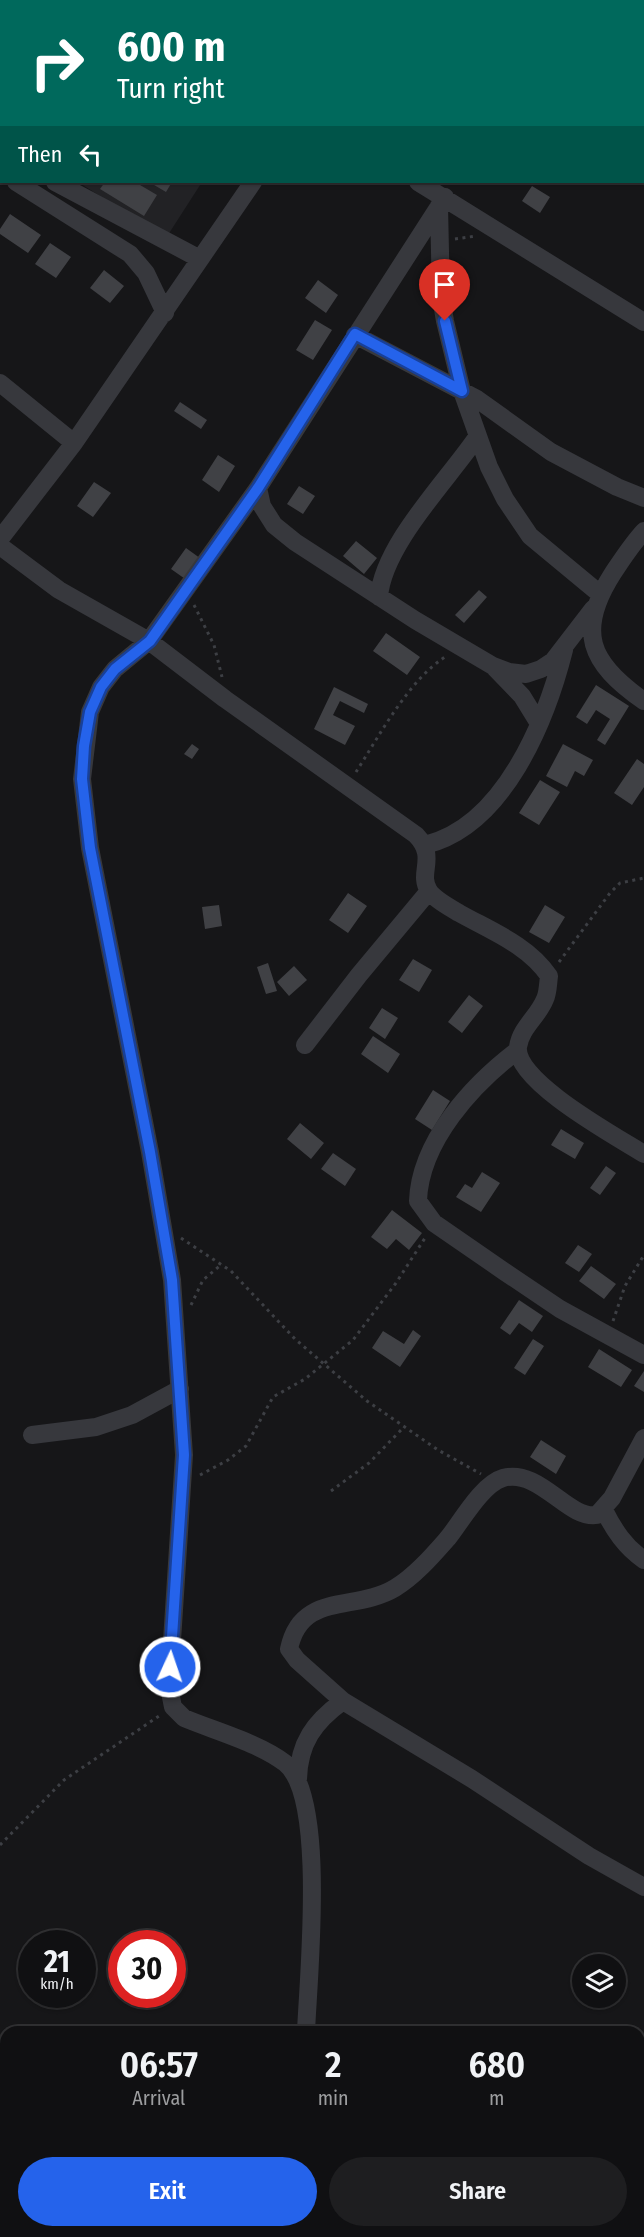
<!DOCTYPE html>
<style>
body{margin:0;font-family:"Fira Sans Condensed",sans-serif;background:#1e1e20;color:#f1f3f6;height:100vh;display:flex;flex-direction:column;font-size:22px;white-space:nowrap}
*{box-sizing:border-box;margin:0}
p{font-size:20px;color:#9c9d9f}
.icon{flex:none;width:33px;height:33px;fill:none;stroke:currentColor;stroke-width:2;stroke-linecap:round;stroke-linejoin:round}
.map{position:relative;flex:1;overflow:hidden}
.drawer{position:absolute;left:0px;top:2026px;width:645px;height:212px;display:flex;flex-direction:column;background:#101012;border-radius:18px 18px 0 0;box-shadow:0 2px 4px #0004,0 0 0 2px #303032}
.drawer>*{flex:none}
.guide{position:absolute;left:0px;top:0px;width:645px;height:183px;box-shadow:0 2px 4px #0004,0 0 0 2px #303032;background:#00695c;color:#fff;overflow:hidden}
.fabs{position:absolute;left:572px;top:1954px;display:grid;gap:12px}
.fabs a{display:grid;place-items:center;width:54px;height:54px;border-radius:50%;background:#101012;box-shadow:0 2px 4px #0004,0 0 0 2px #303032;font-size:30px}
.speed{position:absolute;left:18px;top:1930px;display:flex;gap:12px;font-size:30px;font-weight:700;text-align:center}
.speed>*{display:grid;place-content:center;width:78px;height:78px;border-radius:50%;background:#101012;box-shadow:0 2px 4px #0004,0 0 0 2px #303032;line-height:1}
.speed small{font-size:15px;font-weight:400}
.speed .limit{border:9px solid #d22;background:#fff;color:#111}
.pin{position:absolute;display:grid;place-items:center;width:51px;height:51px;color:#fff;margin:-62px -26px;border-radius:50% 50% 50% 0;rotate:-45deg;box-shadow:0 0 6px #0007}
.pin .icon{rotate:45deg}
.me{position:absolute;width:66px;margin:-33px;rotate:3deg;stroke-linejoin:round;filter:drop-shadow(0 0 4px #0008)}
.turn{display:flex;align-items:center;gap:21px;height:126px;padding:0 18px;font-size:27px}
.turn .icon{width:78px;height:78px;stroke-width:2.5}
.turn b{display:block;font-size:42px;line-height:51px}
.then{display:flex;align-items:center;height:57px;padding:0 18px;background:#0003;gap:12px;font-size:22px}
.eta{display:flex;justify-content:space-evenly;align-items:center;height:102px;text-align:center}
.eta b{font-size:36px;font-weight:600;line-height:42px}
.button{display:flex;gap:12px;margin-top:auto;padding:12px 18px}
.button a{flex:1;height:69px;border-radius:36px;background:#2563eb;color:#fff;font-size:24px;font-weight:600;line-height:69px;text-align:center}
.button a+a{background:#1e1e20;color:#f1f3f6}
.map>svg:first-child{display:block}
.built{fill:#222225}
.building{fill:#404145}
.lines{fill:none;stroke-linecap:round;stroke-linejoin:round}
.path{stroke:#3d3f44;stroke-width:3;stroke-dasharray:3 4.5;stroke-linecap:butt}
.service{stroke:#37383d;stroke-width:9}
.minor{stroke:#37383d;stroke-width:18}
.route-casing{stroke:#184099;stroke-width:15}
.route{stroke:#2563eb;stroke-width:10}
</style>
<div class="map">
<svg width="644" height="2237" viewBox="0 0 644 2237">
<rect width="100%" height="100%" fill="#161618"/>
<!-- built -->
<path class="built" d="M 78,182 L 202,182 L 166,238 Z"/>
<!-- building -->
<path class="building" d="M 105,182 L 135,182 L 157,195 L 144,216 L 100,189 Z
M 149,182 L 172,182 L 166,192 Z
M 532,186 L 550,197 L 540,213 L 522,201 Z
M 10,214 L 41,235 L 28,253 L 0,234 L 0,229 Z
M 50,243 L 71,257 L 56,278 L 35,264 Z
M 104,270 L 124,286 L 110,303 L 90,288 Z
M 318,280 L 338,295 L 326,313 L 305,298 Z
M 315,320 L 332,330 L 313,360 L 296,350 Z
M 180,402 L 207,420 L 201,429 L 174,411 Z
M 218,455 L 235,466 L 219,492 L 202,480 Z
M 94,482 L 111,493 L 93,517 L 77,506 Z
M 299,486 L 315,496 L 303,514 L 287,504 Z
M 356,541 L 377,558 L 364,574 L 343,556 Z
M 186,548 L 204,561 L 188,581 L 171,569 Z
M 479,590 L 487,597 L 464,623 L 455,615 Z
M 386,633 L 420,657 L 407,675 L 373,651 Z
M 596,685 L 629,706 L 605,745 L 597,740 L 610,719 L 596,710 L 587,724 L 576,717 Z
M 334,687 L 368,704 L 364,713 L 340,701 L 333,715 L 355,726 L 345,745 L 314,729 Z
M 192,744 L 199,749 L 192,759 L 184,754 Z
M 563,744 L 593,760 L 584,776 L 575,771 L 567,787 L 546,776 Z
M 637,759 L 644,764 L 644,787 L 632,805 L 614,793 Z
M 540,780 L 560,792 L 539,825 L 519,813 Z
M 348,893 L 367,906 L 348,933 L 329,920 Z
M 219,905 L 222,926 L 205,929 L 202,907 Z
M 545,905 L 565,917 L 549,943 L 529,932 Z
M 413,959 L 432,970 L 419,992 L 399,980 Z
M 268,963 L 277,991 L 266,994 L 257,967 Z
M 294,966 L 307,980 L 289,996 L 277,982 Z
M 469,995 L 483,1006 L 462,1033 L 448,1022 Z
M 382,1008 L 398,1018 L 385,1039 L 369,1028 Z
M 373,1036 L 400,1054 L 388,1073 L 361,1054 Z
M 433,1090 L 450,1101 L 432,1130 L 415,1119 Z
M 300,1123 L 324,1143 L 311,1159 L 287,1139 Z
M 561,1129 L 584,1143 L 575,1159 L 551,1145 Z
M 333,1153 L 356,1169 L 345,1186 L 321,1169 Z
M 606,1166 L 616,1173 L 600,1195 L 590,1188 Z
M 482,1172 L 500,1183 L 481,1212 L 456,1197 L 465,1184 L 472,1188 Z
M 392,1210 L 422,1233 L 409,1250 L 396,1239 L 387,1249 L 371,1237 Z
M 578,1245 L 592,1254 L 579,1272 L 565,1263 Z
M 591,1266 L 616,1284 L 604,1299 L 579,1281 Z
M 519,1300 L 543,1316 L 532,1332 L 519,1323 L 510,1335 L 500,1328 Z
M 413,1330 L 421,1336 L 400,1367 L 372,1348 L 383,1331 L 404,1344 Z
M 533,1339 L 544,1346 L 525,1375 L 514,1368 Z
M 599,1349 L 632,1370 L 621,1387 L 588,1367 Z
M 644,1371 L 644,1392 L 634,1386 Z
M 541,1440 L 566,1456 L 556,1474 L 530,1457 Z"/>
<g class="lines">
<!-- path -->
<path class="path" d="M 455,239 L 476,236
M 194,605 L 214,645 L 222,677
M 356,772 C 379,736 409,680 445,657
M 559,962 L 610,893 L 620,883 L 644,878
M 181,1238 L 231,1271 L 295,1339 L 367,1401 L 438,1450 L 481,1474
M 191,1305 L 203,1280 L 222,1264
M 613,1321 L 625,1286 L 644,1255
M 200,1475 L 228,1460 L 246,1446 L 273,1397 L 305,1379 L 353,1340 L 396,1283 L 425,1238
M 331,1491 L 369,1463 L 404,1427
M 0,1845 L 64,1780 L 159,1716
M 362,2237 L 364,2232
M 555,2237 L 557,2232"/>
<!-- service -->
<path class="service" d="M 143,0 L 143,2
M 156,0 L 156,2
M 16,2 L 18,0
M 251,2 L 253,0
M 0,10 L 2,10
M 0,76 L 2,80"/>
<!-- minor -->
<path class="minor" d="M 486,0 L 488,2
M 347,2 L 348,0
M 0,153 L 2,153
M 0,172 L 2,173
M 16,182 L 130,254 L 146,273 L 165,313
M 55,182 L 200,259
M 418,182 L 644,322
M 439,206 L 441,297 L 445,321 L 462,391 L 489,467 L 505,499 L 530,536 L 600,594
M 355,335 L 477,399 L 551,452 L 617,487 L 644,498
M 0,383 L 74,443
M 258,488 L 262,506 L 274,525 L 295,542 L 415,620 L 493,666 L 509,672 L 526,674 L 541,669 L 553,661 L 593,609
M 644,531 C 632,544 623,558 613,573 C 576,631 589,663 644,701
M 0,539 L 74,443 L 253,182
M 0,546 L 59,590 L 149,641 L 225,699 L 416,835 C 438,858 417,872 429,891 C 435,900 451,908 459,913 C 491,931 528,945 549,976 C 548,983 548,993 545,999 C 538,1017 521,1027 518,1047 C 514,1081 617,1137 644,1154
M 379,597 C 383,545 447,481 477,437
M 495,668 L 522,696 L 538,722
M 425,845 C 504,826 546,721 564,650
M 305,1045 L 359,975 L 429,891
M 518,1050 C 473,1084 420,1141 418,1201 L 434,1223 L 505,1272 L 560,1309 L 644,1355
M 32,1435 L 96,1427 L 132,1415 L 180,1389
M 644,1438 L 612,1498 L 597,1515 C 568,1520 540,1468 503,1478 C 482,1484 461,1522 448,1538 C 433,1555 415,1576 395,1588 C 355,1612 301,1591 289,1649 L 297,1660 L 343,1701 L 472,1779 L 589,1856 L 644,1887
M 604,1510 C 614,1530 625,1547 644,1560
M 298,1779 C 299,1743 314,1722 343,1701
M 306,2032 C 308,1979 327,1796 285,1763 C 259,1743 215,1731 184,1718 L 173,1707 L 169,1687 L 184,1455 L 172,1280 L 150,1152 L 90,848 L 82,779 L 90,712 L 101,687 L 115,669 L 149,641 L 258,488 L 445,197
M 631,2232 L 642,2237"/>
</g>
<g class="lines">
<!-- route casing -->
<g class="route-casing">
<path id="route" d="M 170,1667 L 184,1455 L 172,1280 L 150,1152 L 90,848 L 82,779 L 84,746 L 90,712 L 101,687 L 115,669 L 150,641 L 258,488 L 355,334 L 462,391 L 445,321"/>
</g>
<!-- route -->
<use href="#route" class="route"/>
</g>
</svg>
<div class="fabs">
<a><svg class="icon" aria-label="layers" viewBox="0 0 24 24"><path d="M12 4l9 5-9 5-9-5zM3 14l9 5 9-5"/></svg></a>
</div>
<div class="speed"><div>21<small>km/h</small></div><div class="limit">30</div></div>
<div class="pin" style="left:445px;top:321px;background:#d93025"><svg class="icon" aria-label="arrive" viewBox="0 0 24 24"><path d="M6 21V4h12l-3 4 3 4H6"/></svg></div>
<svg class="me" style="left:170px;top:1667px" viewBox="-20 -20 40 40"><circle r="17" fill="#2563eb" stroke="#fff" stroke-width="3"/><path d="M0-11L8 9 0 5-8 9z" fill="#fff"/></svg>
<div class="guide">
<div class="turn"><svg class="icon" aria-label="right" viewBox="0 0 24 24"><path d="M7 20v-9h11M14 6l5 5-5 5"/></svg><div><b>600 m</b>Turn right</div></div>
<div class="then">Then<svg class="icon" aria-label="left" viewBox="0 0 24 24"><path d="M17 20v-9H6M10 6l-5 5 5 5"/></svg></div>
</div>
<section class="drawer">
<div class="eta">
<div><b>06:57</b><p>Arrival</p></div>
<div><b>2</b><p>min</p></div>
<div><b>680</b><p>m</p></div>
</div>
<div class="button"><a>Exit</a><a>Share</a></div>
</section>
</div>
